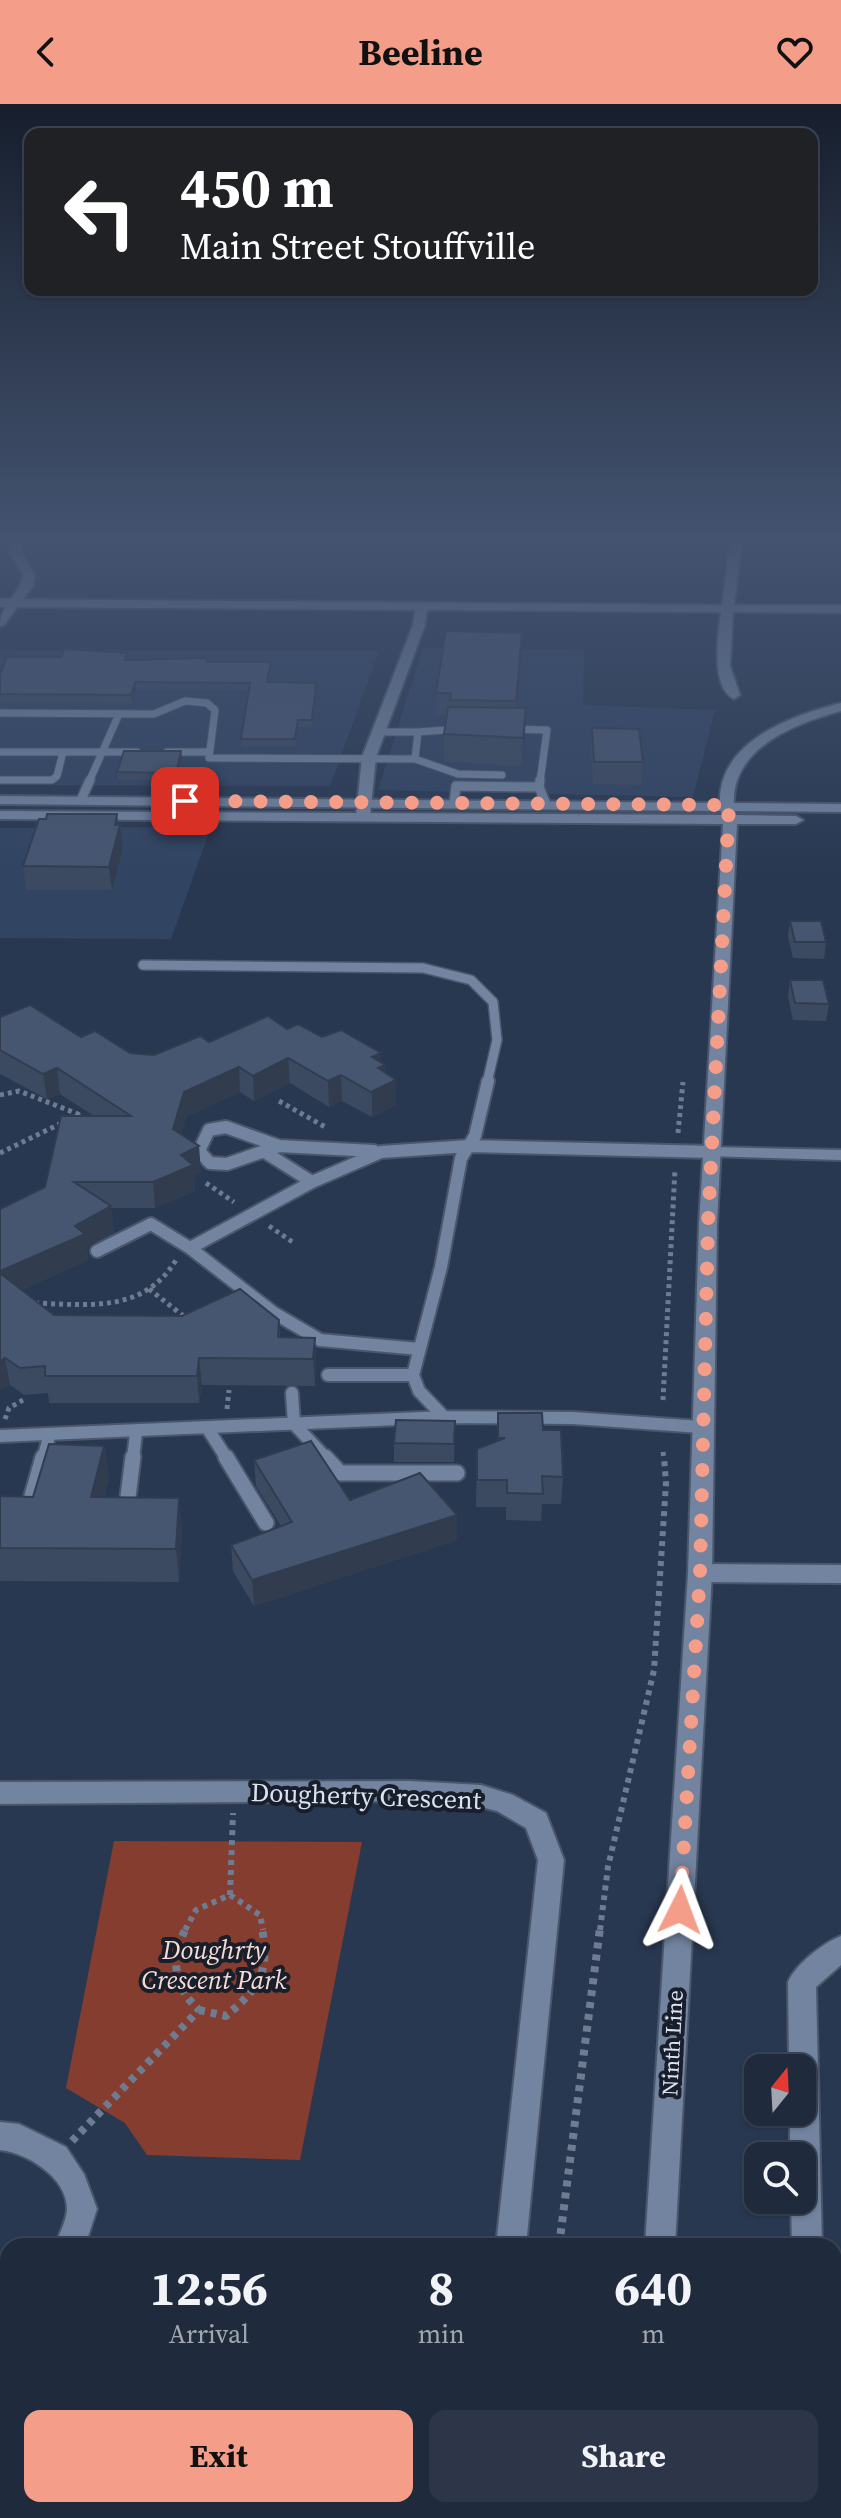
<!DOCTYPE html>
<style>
body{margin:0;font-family:"Source Serif 4",serif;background:#2c3648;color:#f1f3f6;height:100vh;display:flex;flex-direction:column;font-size:30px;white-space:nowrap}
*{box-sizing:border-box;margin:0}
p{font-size:26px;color:#a1a7b0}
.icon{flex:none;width:44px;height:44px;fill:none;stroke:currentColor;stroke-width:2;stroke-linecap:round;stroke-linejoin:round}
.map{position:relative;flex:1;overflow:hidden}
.details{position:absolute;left:0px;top:2134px;width:842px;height:280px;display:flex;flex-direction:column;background:#1f2a3d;border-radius:24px 24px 0 0;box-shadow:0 2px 6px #0004,0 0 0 2px #3c4657}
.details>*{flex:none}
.guide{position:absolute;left:24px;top:24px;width:794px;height:168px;border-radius:16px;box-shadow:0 2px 6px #0004,0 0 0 2px #3c4657;background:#202124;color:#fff;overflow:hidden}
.needle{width:52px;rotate:18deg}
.tools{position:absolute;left:744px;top:1950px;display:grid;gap:16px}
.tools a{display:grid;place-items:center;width:72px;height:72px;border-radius:16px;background:#1f2a3d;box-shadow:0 2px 6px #0004,0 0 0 2px #3c4657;font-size:40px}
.pin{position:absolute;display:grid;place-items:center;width:68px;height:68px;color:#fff;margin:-34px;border-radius:16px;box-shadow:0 4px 12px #0006}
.me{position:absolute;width:88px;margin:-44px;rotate:3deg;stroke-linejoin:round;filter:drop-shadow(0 0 6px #0008)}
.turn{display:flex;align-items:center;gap:28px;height:168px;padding:0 24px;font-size:36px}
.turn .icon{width:104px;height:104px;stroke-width:2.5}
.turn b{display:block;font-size:56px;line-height:68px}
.eta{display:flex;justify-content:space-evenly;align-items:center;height:136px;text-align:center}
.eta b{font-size:48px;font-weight:700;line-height:56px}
.primary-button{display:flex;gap:16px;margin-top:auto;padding:16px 24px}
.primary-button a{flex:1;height:92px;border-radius:16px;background:#f49e8a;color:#111;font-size:32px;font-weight:700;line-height:92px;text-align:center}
.primary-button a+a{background:#2c3648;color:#f1f3f6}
header{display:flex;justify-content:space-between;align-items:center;height:104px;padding:0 24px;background:#f49e8a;color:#111;font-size:36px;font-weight:700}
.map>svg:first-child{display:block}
.built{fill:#314462}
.green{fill:#843d2e}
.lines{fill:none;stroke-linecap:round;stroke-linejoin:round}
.service-far3-casing{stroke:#49566b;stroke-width:9}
.service-far2-casing{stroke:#49566b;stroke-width:12}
.service-far1-casing{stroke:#49566b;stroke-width:16}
.service-casing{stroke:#49566b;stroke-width:19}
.minor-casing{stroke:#49566b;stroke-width:4}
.tertiary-casing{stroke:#49566b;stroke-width:4}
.secondary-casing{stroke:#49566b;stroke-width:4}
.path-far2{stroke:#6e7b91;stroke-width:5;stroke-dasharray:4 4;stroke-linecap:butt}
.path-far1{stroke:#6e7b91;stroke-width:6;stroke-dasharray:5 5;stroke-linecap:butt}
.path{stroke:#6e7b91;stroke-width:8;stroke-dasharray:6 6;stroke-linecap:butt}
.service-far3{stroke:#7284a0;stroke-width:7}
.service-far2{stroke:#7284a0;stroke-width:9}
.service-far1{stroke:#7284a0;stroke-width:12}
.service{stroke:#7284a0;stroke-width:15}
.minor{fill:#7284a0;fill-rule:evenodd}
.tertiary{fill:#7284a0;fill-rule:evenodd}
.secondary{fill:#7284a0;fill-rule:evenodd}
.wall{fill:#3c4a61}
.shaded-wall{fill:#313c4f}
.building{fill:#465671;stroke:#313c4f;stroke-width:2}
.route{stroke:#f49e8a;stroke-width:14;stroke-dasharray:0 25.2}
.labels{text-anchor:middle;stroke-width:8;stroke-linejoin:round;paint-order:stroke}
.street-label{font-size:22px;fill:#d9e3f3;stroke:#181f2b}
.near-street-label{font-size:26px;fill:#d9e3f3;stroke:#181f2b}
.near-park-label{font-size:26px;font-style:italic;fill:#f7dcd6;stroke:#181f2b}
</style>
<header><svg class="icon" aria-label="back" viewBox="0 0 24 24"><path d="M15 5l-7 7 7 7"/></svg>Beeline<svg class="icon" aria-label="heart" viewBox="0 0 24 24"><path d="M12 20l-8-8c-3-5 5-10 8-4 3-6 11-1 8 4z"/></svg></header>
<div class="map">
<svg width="841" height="2414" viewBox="0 0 841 2414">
<rect width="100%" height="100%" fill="#293851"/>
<!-- built -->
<path class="built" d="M 423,544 L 584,546 L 583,601 L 715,606 L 693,693 L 378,686 Z
M 0,546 L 379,547 L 330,682 L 0,681 Z
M 211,723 L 171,835 L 0,834 L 0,724 Z"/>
<!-- green -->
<path class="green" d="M 114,1737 L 362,1738 L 300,2056 L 147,2051 L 125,2019 L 66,1984 Z"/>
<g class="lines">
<!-- service-far3 casing -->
<g class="service-far3-casing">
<path id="service-far3" d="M 0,609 L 154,610 L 185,597 L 207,599 L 215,606 L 209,654 L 415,655 L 458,670 L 502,671
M 509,625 L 547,626 L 540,678
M 378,628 L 418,628 L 415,655
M 418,628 L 459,625
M 0,648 L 137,648
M 167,648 L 209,648
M 0,676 L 52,676 L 57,672 L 63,648
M 89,678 L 119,610"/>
</g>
<!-- service-far2 casing -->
<g class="service-far2-casing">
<path id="service-far2" d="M 539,683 L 540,676
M 81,696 L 90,676
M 454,699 L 456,682 L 539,683 L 546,700
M 143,861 L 423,864 L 471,876 L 493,898 L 497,936 L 487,979"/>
</g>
<!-- service-far1 casing -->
<g class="service-far1-casing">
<path id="service-far1" d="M 226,1023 L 279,1042 L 227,1060 L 210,1059 L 199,1047 L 209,1026 Z
M 279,1042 L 374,1047
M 263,1047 L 312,1078
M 97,1147 L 151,1120 L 190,1144
M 419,1245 L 320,1236 L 274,1209 L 190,1144 L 312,1078 L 381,1048 L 469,1042 L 713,1048
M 328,1271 L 413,1271
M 292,1289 L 294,1320 L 327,1355
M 444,1313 L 419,1287 L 413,1271 L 441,1163 L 461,1054 L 475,1032 L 488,977
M 208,1325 L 227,1355
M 0,1332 L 445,1313 L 573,1314 L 701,1323
M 43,1355 L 49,1333
M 133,1355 L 136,1329"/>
</g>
<!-- service casing -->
<g class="service-casing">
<path id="service" d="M 226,1353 L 266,1419
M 325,1353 L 340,1369 L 457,1369
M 28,1406 L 43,1353
M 126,1409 L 133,1353"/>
</g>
<!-- minor casing -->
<g class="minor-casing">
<path id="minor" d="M 730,437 L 742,437 L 734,501 L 841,501 L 841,509 L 733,508 L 730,562 L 740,591 L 734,595 C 710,583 718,530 721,508 L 427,506 L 425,521 L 376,653 L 370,712 L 363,716 L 356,712 L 362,653 L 413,521 L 415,506 L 0,503 L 0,495 L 722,501 Z
M 713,1043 L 841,1046 L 841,1056 L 707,1052 L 704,1048 L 707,1044 Z
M 700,1460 L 841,1461 L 841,1479 L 700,1478 L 692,1475 L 688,1469 L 692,1463 Z
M 409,1677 L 481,1681 L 513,1691 L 546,1709 L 564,1756 L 526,2142 L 496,2142 L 538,1756 L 526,1724 L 497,1707 L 481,1703 L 409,1697 L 0,1700 L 0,1678 Z
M 841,1832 L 841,1861 L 816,1883 L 822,2142 L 792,2142 L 791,2096 L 802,2096 L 802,2052 L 790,2052 L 790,2008 L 802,2008 L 802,1964 L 789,1964 L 788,1878 C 796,1860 823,1839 841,1832 Z
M 0,2018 L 19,2020 L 66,2043 L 84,2070 L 97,2105 L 85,2142 L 55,2142 C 58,2132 67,2116 67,2105 C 67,2073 27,2049 0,2046 Z
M 834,2282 L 841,2283 L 841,2315 L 834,2314 Z
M 8,2320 L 8,2375 L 0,2379 L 0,2324 Z
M 467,2406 L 501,2406 L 501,2414 L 467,2414 Z"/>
</g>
<!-- tertiary casing -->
<g class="tertiary-casing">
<path id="tertiary" d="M 10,437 L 20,437 L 21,447 L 35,471 L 33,482 L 4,521 L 0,522 C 0,501 20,491 23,471 L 9,447 Z"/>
</g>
<!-- secondary casing -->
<g class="secondary-casing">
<path id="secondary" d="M 841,599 L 841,607 C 797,619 732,643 734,699 L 841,700 L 841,708 L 735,707 L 736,711 L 796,712 L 803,716 L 796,720 L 737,720 L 717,1120 L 712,1469 L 675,2142 L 645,2142 L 688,1469 L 699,1120 L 723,720 L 0,715 L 0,707 L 722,711 L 721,707 L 0,700 L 0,692 L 720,699 C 718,637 793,611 841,599 Z
M 627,2406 L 661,2406 L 661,2414 L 627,2414 Z"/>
</g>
<!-- path-far2 -->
<path class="path-far2" d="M 0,991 L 19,987 L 78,1010 L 73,1013
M 279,997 L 327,1024
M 678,1029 L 683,978
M 0,1049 L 64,1018
M 206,1079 L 234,1098
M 269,1122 L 294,1139
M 149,1185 L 186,1214
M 35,1199 C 89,1201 144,1209 176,1156
M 663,1296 L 675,1065
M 227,1305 L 229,1286
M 5,1315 L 9,1304 L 23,1296
M 663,1348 L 664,1355"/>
<!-- path-far1 -->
<path class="path-far1" d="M 230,1791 L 260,1811 L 263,1826
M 185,1826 L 196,1806 L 230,1791 L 233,1709
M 600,1826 L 608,1763 L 654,1566 L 666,1379 L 664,1353"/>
<!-- path -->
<path class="path" d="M 199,1906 L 226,1912 C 259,1884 270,1869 262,1824
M 72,2037 L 199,1906 C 173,1882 170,1855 186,1824
M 559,2142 L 600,1824
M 525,2414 L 526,2406"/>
<!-- service-far3 -->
<use href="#service-far3" class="service-far3"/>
<!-- service-far2 -->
<use href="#service-far2" class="service-far2"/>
<!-- service-far1 -->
<use href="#service-far1" class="service-far1"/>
<!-- service -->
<use href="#service" class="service"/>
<!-- minor -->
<use href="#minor" class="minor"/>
<!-- tertiary -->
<use href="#tertiary" class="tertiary"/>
<!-- secondary -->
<use href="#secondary" class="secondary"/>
</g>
<!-- wall -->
<path class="wall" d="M 522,529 L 516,604 L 525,632 L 522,662 L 444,658 L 444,630 L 447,611 L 436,610 L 436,589 Z
M 128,556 L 271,558 L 271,565 L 269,578 L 316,586 L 312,623 L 298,623 L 296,643 L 241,643 L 241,635 L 249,586 L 136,586 L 132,599 L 0,598 L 0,570 Z
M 592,624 L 643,658 L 641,681 L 593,680 L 591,646 Z
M 182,654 L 177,676 L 118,676 L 117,668 Z
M 118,721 L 123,744 L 112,786 L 26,786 L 23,762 Z
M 790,817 L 826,838 L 824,855 L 793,854 L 788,833 Z
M 790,876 L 829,900 L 826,917 L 793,916 L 788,893 Z
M 0,913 L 81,933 L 130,949 L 154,951 L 209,938 L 287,925 L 322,933 L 385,961 L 385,969 L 396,976 L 396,1001 L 372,1013 L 342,997 L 329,1003 L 290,979 L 254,997 L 240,988 L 186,1013 L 181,1030 L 201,1068 L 194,1071 L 195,1087 L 155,1104 L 111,1104 L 114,1128 L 87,1144 L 88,1156 L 21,1186 L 54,1211 L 279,1216 L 280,1233 L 315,1234 L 316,1260 L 315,1282 L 202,1281 L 199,1299 L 49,1299 L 48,1289 L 24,1291 L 10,1281 L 0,1286 L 0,1105 L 45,1083 L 94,1012 L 60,990 L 47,995 L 0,970 Z
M 498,1309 L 543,1326 L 563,1373 L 561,1400 L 542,1400 L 541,1417 L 506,1416 L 506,1403 L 476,1403 L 477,1345 L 497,1337 Z
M 455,1317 L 454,1358 L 394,1358 L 394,1339 Z
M 104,1342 L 109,1374 L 104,1393 L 182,1426 L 179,1478 L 0,1477 L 0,1392 L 33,1393 Z
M 254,1356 L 350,1396 L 457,1411 L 457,1436 L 254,1502 L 233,1467 L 231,1441 L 281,1422 L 256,1382 Z"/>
<!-- shaded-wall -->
<path class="shaded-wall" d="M 522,529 L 522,550 L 515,619 L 516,597 Z
M 135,578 L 136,586 L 132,599 L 131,591 Z
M 316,579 L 316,586 L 312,623 L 312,616 Z
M 526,604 L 525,632 L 522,662 L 523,634 Z
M 181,647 L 182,654 L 177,676 L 176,669 Z
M 117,710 L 119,725 L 120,721 L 123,744 L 112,786 L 109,763 L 115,721 Z
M 381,949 L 382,963 L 385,961 L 386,981 L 396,976 L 396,1001 L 372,1013 L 372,953 Z
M 288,954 L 290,979 L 254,997 L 253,972 Z
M 239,963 L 240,988 L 186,1013 L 176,1050 L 173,1025 L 184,988 Z
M 57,964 L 60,990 L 47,995 L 43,970 Z
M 341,971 L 342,997 L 329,1003 L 328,977 Z
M 199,1042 L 201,1068 L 194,1071 L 195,1087 L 155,1104 L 153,1078 L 181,1051 Z
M 111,1102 L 114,1128 L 87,1144 L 88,1156 L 2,1194 L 0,1180 L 0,1167 L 75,1122 Z
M 315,1234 L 316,1260 L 315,1282 L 313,1255 Z
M 5,1254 L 10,1281 L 0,1286 L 0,1257 Z
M 199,1254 L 202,1281 L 199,1299 L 197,1272 Z
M 104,1342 L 109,1374 L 96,1425 L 91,1393 Z
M 179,1394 L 182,1426 L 179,1478 L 176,1445 Z
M 457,1411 L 457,1436 L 254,1502 L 252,1476 Z"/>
<!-- building -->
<path class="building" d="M 446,527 L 522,529 L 516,597 L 450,596 L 451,589 L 436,589 Z
M 64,545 L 127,549 L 125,556 L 208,554 L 207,558 L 271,558 L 267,578 L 316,579 L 312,616 L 298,616 L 295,635 L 241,635 L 250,579 L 135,578 L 131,591 L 0,590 L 0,570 L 7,553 L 61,553 Z
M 448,603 L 526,604 L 523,634 L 444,630 Z
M 592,624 L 639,625 L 643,658 L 594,658 Z
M 124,647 L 181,647 L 176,669 L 117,668 Z
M 47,710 L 117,710 L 115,721 L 120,721 L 109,763 L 23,762 L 39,715 L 46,715 Z
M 790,817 L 821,817 L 826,838 L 795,838 Z
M 790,876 L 823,876 L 829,900 L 795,899 Z
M 30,901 L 81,933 L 95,927 L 130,949 L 154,951 L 200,932 L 209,938 L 268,912 L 287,925 L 298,920 L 322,933 L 341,926 L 381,949 L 372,953 L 385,961 L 378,964 L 396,976 L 371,988 L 341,971 L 328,977 L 288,954 L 253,972 L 239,963 L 184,988 L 173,1025 L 199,1042 L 181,1051 L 193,1061 L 153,1078 L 74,1078 L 111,1102 L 75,1122 L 85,1130 L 0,1167 L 0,1105 L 45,1083 L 61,1012 L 131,1012 L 57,964 L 43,970 L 0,946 L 0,913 Z
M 0,1169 L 54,1211 L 182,1212 L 240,1185 L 279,1216 L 278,1233 L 315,1234 L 313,1255 L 199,1254 L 197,1272 L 45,1272 L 45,1262 L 20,1264 L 5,1254 L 0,1257 Z
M 498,1309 L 542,1309 L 543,1326 L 561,1326 L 563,1373 L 542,1372 L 543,1390 L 507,1389 L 507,1376 L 477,1376 L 477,1345 L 505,1334 L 498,1334 Z
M 396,1316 L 455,1317 L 454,1340 L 394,1339 Z
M 311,1337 L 350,1396 L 420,1369 L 457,1411 L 252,1476 L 231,1441 L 292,1418 L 254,1356 Z
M 49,1340 L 104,1342 L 91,1393 L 179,1394 L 176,1445 L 0,1444 L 0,1392 L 33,1393 Z"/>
<!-- sky -->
<linearGradient id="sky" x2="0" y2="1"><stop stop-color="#171f2d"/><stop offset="0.56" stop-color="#435370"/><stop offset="1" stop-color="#435370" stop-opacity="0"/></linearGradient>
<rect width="841" height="775" fill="url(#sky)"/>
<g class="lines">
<!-- route -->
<path class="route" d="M 185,697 L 729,701 L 708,1120 L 700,1469 L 680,1806"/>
</g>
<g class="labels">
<!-- street labels -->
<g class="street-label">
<text transform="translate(672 1939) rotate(-87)" y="8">Ninth Line</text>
</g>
<!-- near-street labels -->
<g class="near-street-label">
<text transform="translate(366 1692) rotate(2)" y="9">Dougherty Crescent</text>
</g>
<!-- near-park labels -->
<g class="near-park-label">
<text x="214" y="1855">Doughrty<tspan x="214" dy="30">Crescent Park</tspan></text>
</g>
</g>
</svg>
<div class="tools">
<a><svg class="needle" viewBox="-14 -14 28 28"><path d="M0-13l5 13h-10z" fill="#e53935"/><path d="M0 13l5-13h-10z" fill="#a1a7b0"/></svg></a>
<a><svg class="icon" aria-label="search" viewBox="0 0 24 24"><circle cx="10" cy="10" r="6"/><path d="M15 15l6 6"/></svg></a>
</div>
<div class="pin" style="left:185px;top:697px;background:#d93025"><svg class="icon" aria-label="arrive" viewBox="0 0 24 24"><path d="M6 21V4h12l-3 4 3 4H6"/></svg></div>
<svg class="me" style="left:680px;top:1806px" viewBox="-20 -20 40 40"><path d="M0-17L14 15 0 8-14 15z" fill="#f49e8a" stroke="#fff" stroke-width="4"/></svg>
<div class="guide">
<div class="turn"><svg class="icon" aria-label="left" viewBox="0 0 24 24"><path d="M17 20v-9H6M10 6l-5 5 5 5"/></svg><div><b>450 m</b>Main Street Stouffville</div></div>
</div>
<section class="details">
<div class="eta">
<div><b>12:56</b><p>Arrival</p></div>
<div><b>8</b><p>min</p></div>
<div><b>640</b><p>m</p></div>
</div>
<div class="primary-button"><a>Exit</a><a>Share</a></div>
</section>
</div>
